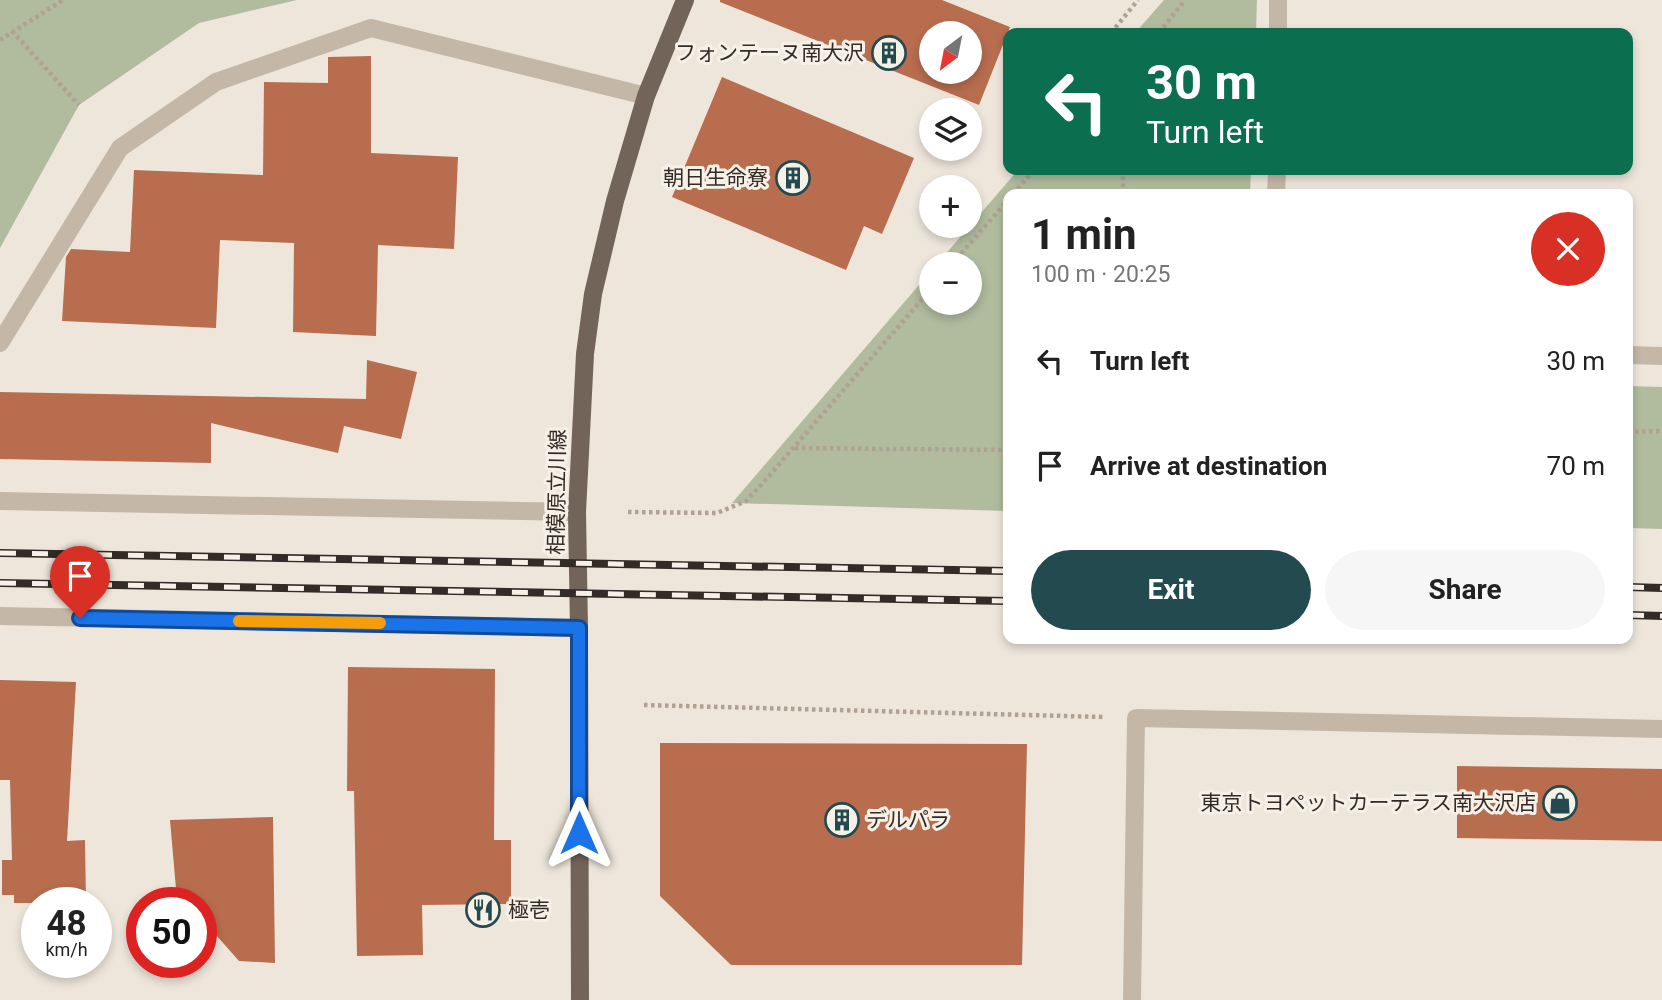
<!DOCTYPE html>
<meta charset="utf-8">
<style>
body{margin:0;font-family:Roboto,"Noto Sans JP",sans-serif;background:#f6f6f6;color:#222;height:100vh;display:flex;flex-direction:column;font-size:26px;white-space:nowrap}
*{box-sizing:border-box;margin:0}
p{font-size:23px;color:#767676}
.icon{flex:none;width:38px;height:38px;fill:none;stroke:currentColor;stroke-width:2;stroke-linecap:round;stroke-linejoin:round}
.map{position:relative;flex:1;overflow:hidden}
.side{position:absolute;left:1003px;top:189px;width:630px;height:455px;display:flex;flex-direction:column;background:#fff;border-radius:14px;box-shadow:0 4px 10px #0003}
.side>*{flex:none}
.guide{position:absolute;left:1003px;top:28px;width:630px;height:147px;border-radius:14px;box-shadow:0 4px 10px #0003;background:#0b6e4f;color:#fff;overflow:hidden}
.needle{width:46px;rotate:212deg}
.controls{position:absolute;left:919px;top:21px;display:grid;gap:14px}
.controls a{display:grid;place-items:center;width:63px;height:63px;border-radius:50%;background:#fff;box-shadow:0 4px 10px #0003;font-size:35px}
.speed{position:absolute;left:21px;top:887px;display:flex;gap:14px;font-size:35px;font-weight:700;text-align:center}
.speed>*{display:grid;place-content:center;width:91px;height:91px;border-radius:50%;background:#fff;box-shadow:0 4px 10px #0003;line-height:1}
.speed small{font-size:18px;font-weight:400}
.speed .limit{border:10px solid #d22;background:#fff;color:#111}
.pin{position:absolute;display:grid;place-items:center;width:60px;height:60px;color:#fff;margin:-72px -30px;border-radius:50% 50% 50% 0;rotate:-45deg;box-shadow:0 0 7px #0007}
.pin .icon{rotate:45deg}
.me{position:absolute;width:77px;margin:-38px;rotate:0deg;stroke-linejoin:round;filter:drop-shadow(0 0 5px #0008)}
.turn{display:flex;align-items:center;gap:24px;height:147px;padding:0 28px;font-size:32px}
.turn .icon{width:91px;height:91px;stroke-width:2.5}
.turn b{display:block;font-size:49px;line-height:60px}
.round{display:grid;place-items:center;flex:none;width:74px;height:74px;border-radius:37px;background:#f6f6f6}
.headline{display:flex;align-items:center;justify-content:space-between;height:119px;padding:0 28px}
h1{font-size:42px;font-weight:700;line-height:52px}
.cta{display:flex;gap:14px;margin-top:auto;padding:14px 28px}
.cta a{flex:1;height:80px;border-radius:42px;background:#224a4f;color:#fff;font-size:28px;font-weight:700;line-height:80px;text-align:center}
.cta a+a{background:#f6f6f6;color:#222}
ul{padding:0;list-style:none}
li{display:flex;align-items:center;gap:21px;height:105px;padding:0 28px}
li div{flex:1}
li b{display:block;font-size:26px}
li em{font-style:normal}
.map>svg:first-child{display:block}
.green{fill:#b0bc9d}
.building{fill:#b86d4f;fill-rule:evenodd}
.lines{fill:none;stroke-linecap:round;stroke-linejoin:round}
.path{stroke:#b0a193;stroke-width:4.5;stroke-dasharray:3.5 3.5;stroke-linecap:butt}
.minor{stroke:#c5b7a8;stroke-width:18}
.major{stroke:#73645a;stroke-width:18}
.rail-casing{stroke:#332b27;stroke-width:8}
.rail{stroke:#f7f0e6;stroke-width:5;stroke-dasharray:16;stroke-linecap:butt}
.route-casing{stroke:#114b97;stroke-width:18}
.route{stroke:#1a73e8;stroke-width:12}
.slow{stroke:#f59e0b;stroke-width:12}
.labels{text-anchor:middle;stroke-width:6;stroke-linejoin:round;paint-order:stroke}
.poi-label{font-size:21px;fill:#332b27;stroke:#f7f0e6;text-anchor:end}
.street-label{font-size:21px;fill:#332b27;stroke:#f7f0e6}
</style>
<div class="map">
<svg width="1662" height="1000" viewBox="0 0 1662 1000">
<rect width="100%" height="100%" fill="#eee6db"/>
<!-- green -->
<path class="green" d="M 0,0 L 297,0 L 199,23 L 79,105 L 0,248 Z
M 1164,0 L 1257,0 L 1256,33 L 1135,33 Z
M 1018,170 L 1251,170 L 1250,194 L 1008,194 L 1008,511 L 732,503 L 931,271 L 931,303 L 970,303 L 970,264 L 937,264 Z
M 1628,386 L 1662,387 L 1662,529 L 1628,528 Z"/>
<!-- building -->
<path class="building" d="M 720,0 L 942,0 L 1010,27 L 979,105 L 720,2 ZM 931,33 L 970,33 L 970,72 L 931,72 Z
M 371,56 L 371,153 L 458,157 L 454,249 L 378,245 L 376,336 L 293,332 L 294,243 L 220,240 L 216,328 L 62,321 L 66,257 L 71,249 L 130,252 L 134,170 L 263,175 L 264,82 L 328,83 L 328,57 Z
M 722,77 L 914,158 L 882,234 L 864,226 L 846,270 L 672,197 Z
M 367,360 L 417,372 L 401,439 L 344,426 L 338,453 L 211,423 L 211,463 L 0,459 L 0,392 L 366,399 Z
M 348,667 L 495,669 L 494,840 L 511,840 L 511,904 L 422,905 L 423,955 L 357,956 L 354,791 L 347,791 Z
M 0,680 L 76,682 L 67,841 L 85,840 L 86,903 L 14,903 L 14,895 L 2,895 L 2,860 L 12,860 L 10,780 L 0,780 Z
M 660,743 L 1027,744 L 1022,965 L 731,965 L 660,896 Z
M 1457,766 L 1662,769 L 1662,841 L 1457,838 Z
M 273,817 L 275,963 L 239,961 L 201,918 L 201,903 L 188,903 L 176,889 L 170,820 Z"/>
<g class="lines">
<!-- path -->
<path class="path" d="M 12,31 L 79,105
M 1111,33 L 1138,0
M 1159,33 L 1185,0
M 0,40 L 63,0
M 1013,194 L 1034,170
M 1123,194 L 1123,170
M 952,264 L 1008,200
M 1628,432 L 1662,431
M 795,448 L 1008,450
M 628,512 L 717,513 L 746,501 L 762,484 L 931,289
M 644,705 L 1104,717"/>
<!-- minor -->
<path class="minor" d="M 1278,33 L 1278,0
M 1276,194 L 1277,170
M 0,343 L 120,148 L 216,82 L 371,28 L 646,96
M 1628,355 L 1662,356
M 0,501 L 577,512
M 0,616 L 579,628
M 1132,1000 L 1136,718 L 1662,729"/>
<!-- major -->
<path class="major" d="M 580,1000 L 579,628 L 577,512 L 585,354 L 593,294 L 615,201 L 646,96 L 685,0"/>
<!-- rail casing -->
<g class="rail-casing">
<path id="rail" d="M 0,553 L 1008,571
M 0,583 L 1008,601
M 1628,587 L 1662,588
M 1628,615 L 1662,616"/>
</g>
<!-- rail -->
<use href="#rail" class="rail"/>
</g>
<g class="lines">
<!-- route casing -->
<g class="route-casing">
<path id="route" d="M 80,618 L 579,628 L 579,833"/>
</g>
<!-- route -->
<use href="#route" class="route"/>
<!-- slow -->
<path class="slow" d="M 239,621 L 380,623"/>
</g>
<!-- icons -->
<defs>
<g id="building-ring" transform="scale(1.75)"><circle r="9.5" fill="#f7f0e6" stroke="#224a4f" stroke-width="1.5"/><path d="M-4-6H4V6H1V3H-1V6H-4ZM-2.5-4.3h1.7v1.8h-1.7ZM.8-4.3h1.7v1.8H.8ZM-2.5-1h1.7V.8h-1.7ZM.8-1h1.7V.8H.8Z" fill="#224a4f"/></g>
<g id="shop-ring" transform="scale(1.75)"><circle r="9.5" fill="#f7f0e6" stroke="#224a4f" stroke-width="1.5"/><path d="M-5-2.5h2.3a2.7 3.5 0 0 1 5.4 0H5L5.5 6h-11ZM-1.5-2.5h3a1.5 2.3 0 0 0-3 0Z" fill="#224a4f"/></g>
<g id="restaurant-ring" transform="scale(1.75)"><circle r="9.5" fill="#f7f0e6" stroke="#224a4f" stroke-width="1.5"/><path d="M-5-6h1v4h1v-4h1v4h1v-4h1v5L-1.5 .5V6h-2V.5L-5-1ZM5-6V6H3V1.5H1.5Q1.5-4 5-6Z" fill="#224a4f"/></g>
</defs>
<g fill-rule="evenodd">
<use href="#building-ring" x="889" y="53"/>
<use href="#building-ring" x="793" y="178"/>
<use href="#shop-ring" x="1560" y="803"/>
<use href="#building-ring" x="842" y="820"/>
<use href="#restaurant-ring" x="483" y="910"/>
</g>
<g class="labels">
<!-- poi labels -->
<g class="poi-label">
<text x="864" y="60">フォンテーヌ南大沢</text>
<text x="768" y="185">朝日生命寮</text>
<text x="1536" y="810">東京トヨペットカーテラス南大沢店</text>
<text x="866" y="827" text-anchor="start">デルパラ</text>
<text x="508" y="917" text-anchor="start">極壱</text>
</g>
<!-- street labels -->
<g class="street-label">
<text transform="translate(557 492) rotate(-89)" y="7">相模原立川線</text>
</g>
</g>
</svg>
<div class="controls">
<a><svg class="needle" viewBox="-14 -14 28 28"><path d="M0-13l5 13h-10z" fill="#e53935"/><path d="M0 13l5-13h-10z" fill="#767676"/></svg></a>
<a><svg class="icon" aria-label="layers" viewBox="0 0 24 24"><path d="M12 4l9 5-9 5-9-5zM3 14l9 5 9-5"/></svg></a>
<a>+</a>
<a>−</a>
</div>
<div class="speed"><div>48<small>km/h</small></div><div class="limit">50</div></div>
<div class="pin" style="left:80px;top:618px;background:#d93025"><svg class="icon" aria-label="arrive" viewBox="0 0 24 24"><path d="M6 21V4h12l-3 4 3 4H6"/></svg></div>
<svg class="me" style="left:579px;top:833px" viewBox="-20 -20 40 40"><path d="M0-17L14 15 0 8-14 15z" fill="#1a73e8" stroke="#fff" stroke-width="4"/></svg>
<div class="guide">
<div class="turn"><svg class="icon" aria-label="left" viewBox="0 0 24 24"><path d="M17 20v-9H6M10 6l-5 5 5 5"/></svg><div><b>30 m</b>Turn left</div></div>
</div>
<section class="side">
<div class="headline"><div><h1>1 min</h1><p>100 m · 20:25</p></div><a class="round" style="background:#d93025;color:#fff"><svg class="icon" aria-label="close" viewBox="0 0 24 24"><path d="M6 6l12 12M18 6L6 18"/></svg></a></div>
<ul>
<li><svg class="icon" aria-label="left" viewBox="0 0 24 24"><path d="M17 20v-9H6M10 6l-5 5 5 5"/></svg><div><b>Turn left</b></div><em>30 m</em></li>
<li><svg class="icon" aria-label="arrive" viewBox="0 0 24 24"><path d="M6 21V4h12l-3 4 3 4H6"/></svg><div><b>Arrive at destination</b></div><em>70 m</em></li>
</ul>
<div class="cta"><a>Exit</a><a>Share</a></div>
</section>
</div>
